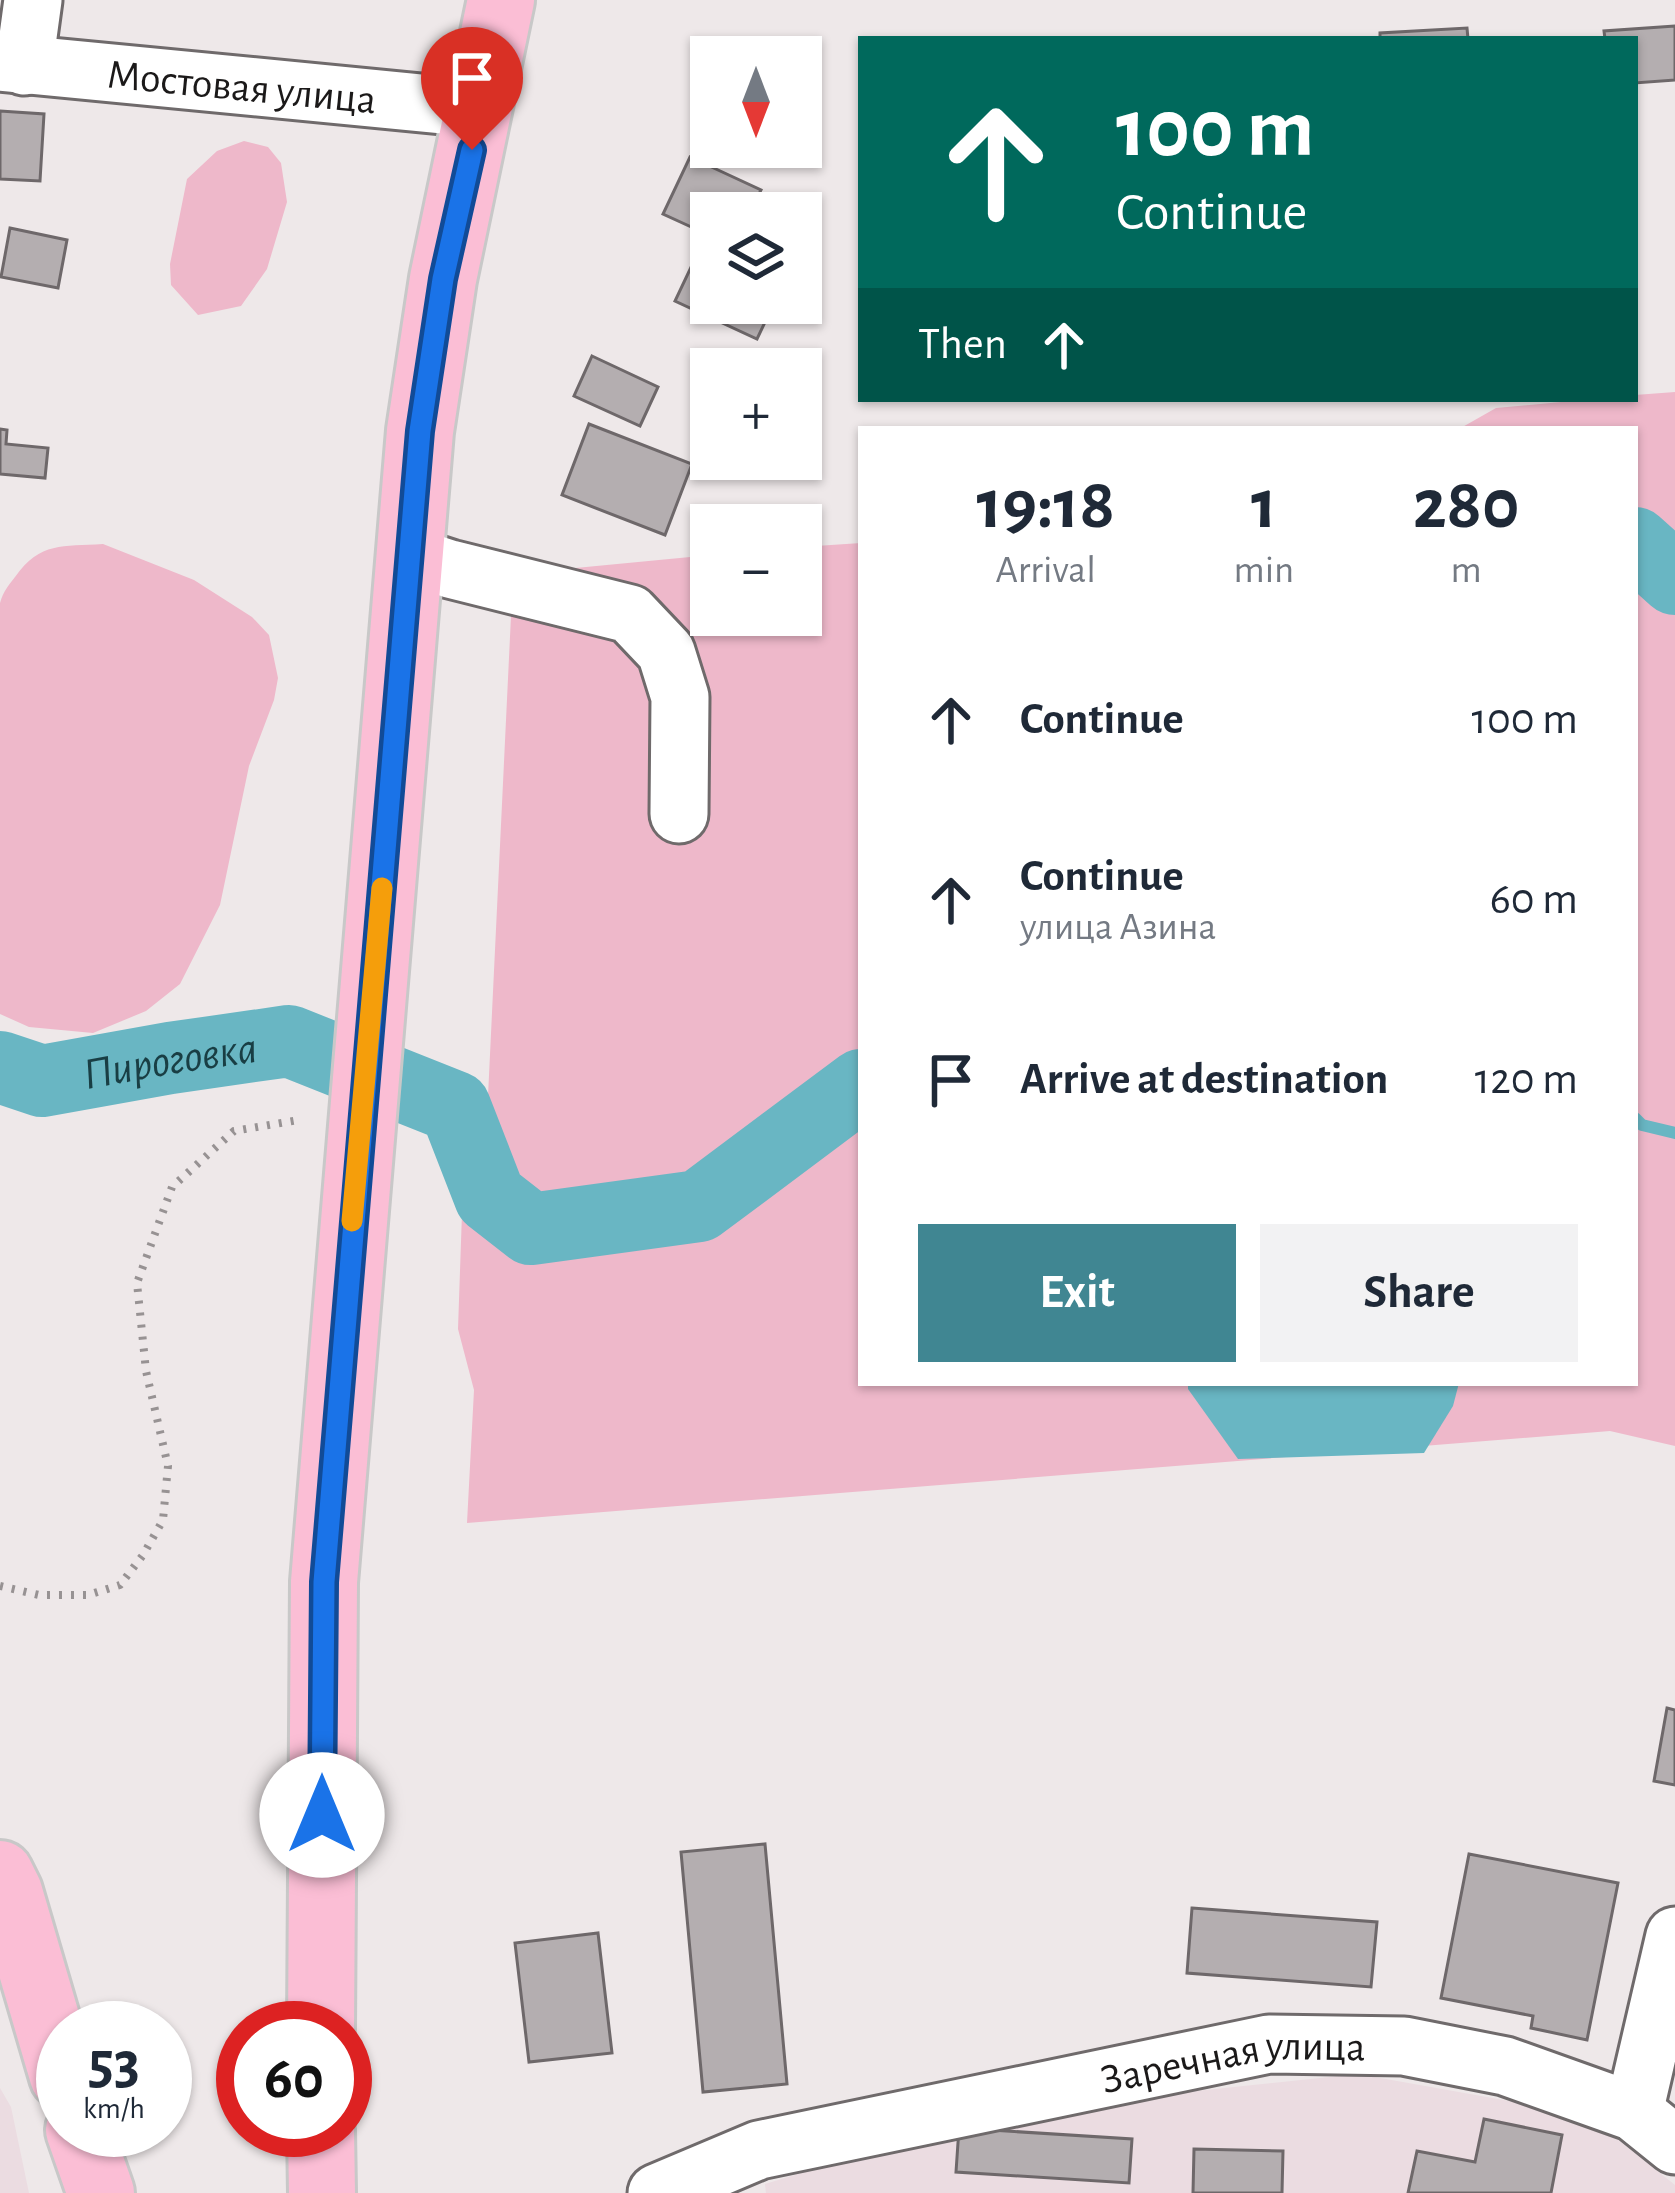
<!DOCTYPE html>
<meta charset="utf-8">
<style>
body{margin:0;font-family:"Alegreya Sans",sans-serif;background:#f2f2f3;color:#1f2937;height:100vh;display:flex;flex-direction:column;font-size:45px;white-space:nowrap}
*{box-sizing:border-box;margin:0}
p{font-size:39px;color:#747a83}
.icon{flex:none;width:66px;height:66px;fill:none;stroke:currentColor;stroke-width:2;stroke-linecap:round;stroke-linejoin:round}
.map{position:relative;flex:1;overflow:hidden}
.details{position:absolute;left:858px;top:426px;width:780px;height:960px;display:flex;flex-direction:column;background:#fff;border-radius:0px;box-shadow:0 3px 9px #0004}
.details>*{flex:none}
.guide{position:absolute;left:858px;top:36px;width:780px;height:366px;border-radius:0px;box-shadow:0 3px 9px #0004;background:#00695c;color:#fff;overflow:hidden}
.needle{width:78px;rotate:180deg}
.buttons{position:absolute;left:690px;top:36px;display:grid;gap:24px}
.buttons a{display:grid;place-items:center;width:132px;height:132px;border-radius:0px;background:#fff;box-shadow:0 3px 9px #0004;font-size:60px}
.speed{position:absolute;left:36px;top:2001px;display:flex;gap:24px;font-size:60px;font-weight:700;text-align:center}
.speed>*{display:grid;place-content:center;width:156px;height:156px;border-radius:50%;background:#fff;box-shadow:0 3px 9px #0004;line-height:1}
.speed small{font-size:30px;font-weight:400}
.speed .limit{border:18px solid #d22;background:#fff;color:#111}
.pin{position:absolute;display:grid;place-items:center;width:102px;height:102px;color:#fff;margin:-123px -51px;border-radius:50% 50% 50% 0;rotate:-45deg;box-shadow:0 0 12px #0007}
.pin .icon{rotate:45deg}
.me{position:absolute;width:132px;margin:-66px;rotate:0deg;stroke-linejoin:round;filter:drop-shadow(0 0 9px #0008)}
.turn{display:flex;align-items:center;gap:42px;height:252px;padding:0 60px;font-size:54px}
.turn .icon{width:156px;height:156px;stroke-width:2.5}
.turn b{display:block;font-size:84px;line-height:102px}
.then{display:flex;align-items:center;height:114px;padding:0 60px;background:#0003;gap:24px;font-size:45px}
.eta{display:flex;justify-content:space-evenly;align-items:center;height:204px;text-align:center}
.eta b{font-size:72px;font-weight:700;line-height:84px}
.primary-button{display:flex;gap:24px;margin-top:auto;padding:24px 60px}
.primary-button a{flex:1;height:138px;border-radius:0px;background:#408692;color:#fff;font-size:48px;font-weight:700;line-height:138px;text-align:center}
.primary-button a+a{background:#f2f2f3;color:#1f2937}
ul{padding:0;list-style:none}
li{display:flex;align-items:center;gap:36px;height:180px;padding:0 60px}
li div{flex:1}
li b{display:block;font-size:45px}
li em{font-style:normal}
.map>svg:first-child{display:block}
.built{fill:#ebdce1}
.green{fill:#eeb8ca}
.water{fill:#69b6c3}
.lines{fill:none;stroke-linecap:round;stroke-linejoin:round}
.stream{stroke:#69b6c3;stroke-width:12}
.river{stroke:#69b6c3;stroke-width:72}
.building{fill:#b4aeb0;stroke:#6e686a;stroke-width:3}
.minor-casing{stroke:#6f6a6b;stroke-width:63}
.major-casing{stroke:#c8c8c8;stroke-width:72}
.path{stroke:#979293;stroke-width:8;stroke-dasharray:3 9;stroke-linecap:butt}
.minor{stroke:#fff;stroke-width:57}
.major{stroke:#fbbed5;stroke-width:66}
.route-casing{stroke:#114b97;stroke-width:30}
.route{stroke:#1a73e8;stroke-width:21}
.slow{stroke:#f59e0b;stroke-width:21}
.labels{text-anchor:middle;stroke-width:12;stroke-linejoin:round;paint-order:stroke}
.street-label{font-size:42px;fill:#1b1919;stroke:#fbf5f7}
.water-label{font-size:45px;font-style:italic;fill:#193e44;stroke:#fbf5f7}
</style>
<div class="map">
<svg width="1675" height="2193" viewBox="0 0 1675 2193">
<rect width="100%" height="100%" fill="#eee8e9"/>
<!-- built -->
<path class="built" d="M 1358,2074 L 1587,2115 L 1675,2185 L 1675,2193 L 766,2193 L 765,2184 L 1007,2111 Z
M 0,2088 L 11,2107 L 29,2193 L 0,2193 Z"/>
<!-- green -->
<path class="green" d="M 244,141 L 268,147 L 281,163 L 287,202 L 267,269 L 241,306 L 198,315 L 171,285 L 170,264 L 187,179 L 217,151 Z
M 1675,392 L 1675,1446 L 1610,1431 L 467,1523 L 474,1390 L 458,1329 L 463,1184 L 486,1138 L 513,574 L 711,555 L 711,615 L 801,615 L 801,547 L 861,543 L 861,1383 L 1635,1383 L 1635,429 L 1459,429 L 1496,408 L 1593,399 L 1635,399 L 1635,395 Z
M 103,544 L 194,580 L 252,617 L 269,635 L 278,678 L 274,700 L 249,766 L 220,905 L 180,984 L 146,1011 L 93,1033 L 29,1027 L 0,1014 L 0,603 C 3,592 8,586 15,577 C 41,541 62,547 103,544 Z"/>
<!-- water -->
<path class="water" d="M 1188,1383 L 1459,1383 L 1453,1406 L 1424,1453 L 1238,1459 L 1188,1389 Z"/>
<g class="lines">
<!-- stream -->
<path class="stream" d="M 1635,1118 L 1642,1125 L 1675,1133"/>
<!-- river -->
<g class="river">
<path d="M 1635,543 L 1675,579"/>
<path id="s1" d="M 0,1067 L 42,1081 L 170,1058 L 289,1041 L 455,1107 L 490,1197 L 531,1229 L 699,1206 L 861,1085"/>
</g>
</g>
<!-- building -->
<path class="building" d="M 1675,26 L 1675,80 L 1635,83 L 1635,39 L 1605,39 L 1604,31 Z
M 1467,28 L 1468,39 L 1380,39 L 1380,33 Z
M 0,111 L 44,114 L 40,181 L 0,179 Z
M 690,157 L 761,190 L 750,213 L 711,213 L 711,236 L 663,214 Z
M 10,228 L 67,240 L 58,288 L 1,277 Z
M 702,244 L 711,248 L 711,303 L 774,303 L 757,339 L 675,301 Z
M 592,356 L 658,387 L 640,426 L 574,396 Z
M 589,424 L 692,464 L 665,535 L 562,495 Z
M 0,429 L 7,430 L 6,444 L 48,448 L 45,478 L 0,474 Z
M 1667,1708 L 1675,1710 L 1675,1785 L 1654,1781 Z
M 765,1844 L 787,2084 L 703,2092 L 681,1852 Z
M 1469,1854 L 1618,1883 L 1587,2040 L 1531,2028 L 1533,2016 L 1441,1998 Z
M 1192,1908 L 1377,1922 L 1371,1987 L 1187,1973 Z
M 598,1933 L 612,2053 L 529,2062 L 515,1943 Z
M 1484,2119 L 1562,2135 L 1551,2193 L 1408,2193 L 1417,2151 L 1475,2162 Z
M 959,2128 L 1132,2139 L 1129,2183 L 956,2172 Z
M 1194,2149 L 1283,2151 L 1282,2193 L 1193,2193 Z"/>
<g class="lines">
<!-- minor casing -->
<g class="minor-casing">
<g id="minor">
<path id="s2" d="M 0,62 L 442,105 L 481,107"/>
<path d="M 24,66 L 33,0"/>
<path d="M 410,556 L 450,569 L 630,614 L 666,652 L 680,697 L 679,814"/>
<path d="M 1634,2112 L 1675,1936"/>
<path id="s3" d="M 657,2193 L 759,2150 L 1269,2044 L 1404,2046 L 1505,2066 L 1634,2112 L 1675,2145"/>
</g>
</g>
<!-- major casing -->
<g class="major-casing">
<path id="major" d="M 0,1874 L 9,1892 L 63,2076
M 321,2028 L 324,1582 L 420,431 L 443,279 L 501,0
M 79,2130 L 101,2193
M 321,2130 L 322,2193"/>
</g>
<!-- path -->
<path class="path" d="M 0,1586 L 39,1595 L 88,1595 L 120,1585 L 143,1555 L 163,1520 L 168,1466 L 146,1371 L 137,1283 L 172,1187 L 234,1131 L 299,1120"/>
<!-- minor -->
<use href="#minor" class="minor"/>
<!-- major -->
<use href="#major" class="major"/>
</g>
<g class="lines">
<!-- route casing -->
<g class="route-casing">
<path id="route" d="M 322,1815 L 324,1582 L 420,431 L 443,279 L 472,150"/>
</g>
<!-- route -->
<use href="#route" class="route"/>
<!-- slow -->
<path class="slow" d="M 352,1221 L 382,888"/>
</g>
<g class="labels">
<!-- street labels -->
<g class="street-label">
<text dy="15" stroke="none"><textPath href="#s2" startOffset="243">Мостовая улица</textPath></text>
<text dy="15" stroke="none"><textPath href="#s3" startOffset="594">Заречная улица</textPath></text>
</g>
<!-- water labels -->
<g class="water-label">
<text dy="16" stroke="none"><textPath href="#s1" startOffset="174">Пироговка</textPath></text>
</g>
</g>
</svg>
<div class="buttons">
<a><svg class="needle" viewBox="-14 -14 28 28"><path d="M0-13l5 13h-10z" fill="#e53935"/><path d="M0 13l5-13h-10z" fill="#747a83"/></svg></a>
<a><svg class="icon" aria-label="layers" viewBox="0 0 24 24"><path d="M12 4l9 5-9 5-9-5zM3 14l9 5 9-5"/></svg></a>
<a>+</a>
<a>−</a>
</div>
<div class="speed"><div>53<small>km/h</small></div><div class="limit">60</div></div>
<div class="pin" style="left:472px;top:150px;background:#d93025"><svg class="icon" aria-label="arrive" viewBox="0 0 24 24"><path d="M6 21V4h12l-3 4 3 4H6"/></svg></div>
<svg class="me" style="left:322px;top:1815px" viewBox="-20 -20 40 40"><circle r="19" fill="#fff"/><path d="M0-13L10 11 0 6-10 11z" fill="#1a73e8"/></svg>
<div class="guide">
<div class="turn"><svg class="icon" aria-label="ahead" viewBox="0 0 24 24"><path d="M12 20V5M6 11l6-6 6 6"/></svg><div><b>100 m</b>Continue</div></div>
<div class="then">Then<svg class="icon" aria-label="ahead" viewBox="0 0 24 24"><path d="M12 20V5M6 11l6-6 6 6"/></svg></div>
</div>
<section class="details">
<div class="eta">
<div><b>19:18</b><p>Arrival</p></div>
<div><b>1</b><p>min</p></div>
<div><b>280</b><p>m</p></div>
</div>
<ul>
<li><svg class="icon" aria-label="ahead" viewBox="0 0 24 24"><path d="M12 20V5M6 11l6-6 6 6"/></svg><div><b>Continue</b></div><em>100 m</em></li>
<li><svg class="icon" aria-label="ahead" viewBox="0 0 24 24"><path d="M12 20V5M6 11l6-6 6 6"/></svg><div><b>Continue</b><p>улица Азина</p></div><em>60 m</em></li>
<li><svg class="icon" aria-label="arrive" viewBox="0 0 24 24"><path d="M6 21V4h12l-3 4 3 4H6"/></svg><div><b>Arrive at destination</b></div><em>120 m</em></li>
</ul>
<div class="primary-button"><a>Exit</a><a>Share</a></div>
</section>
</div>
